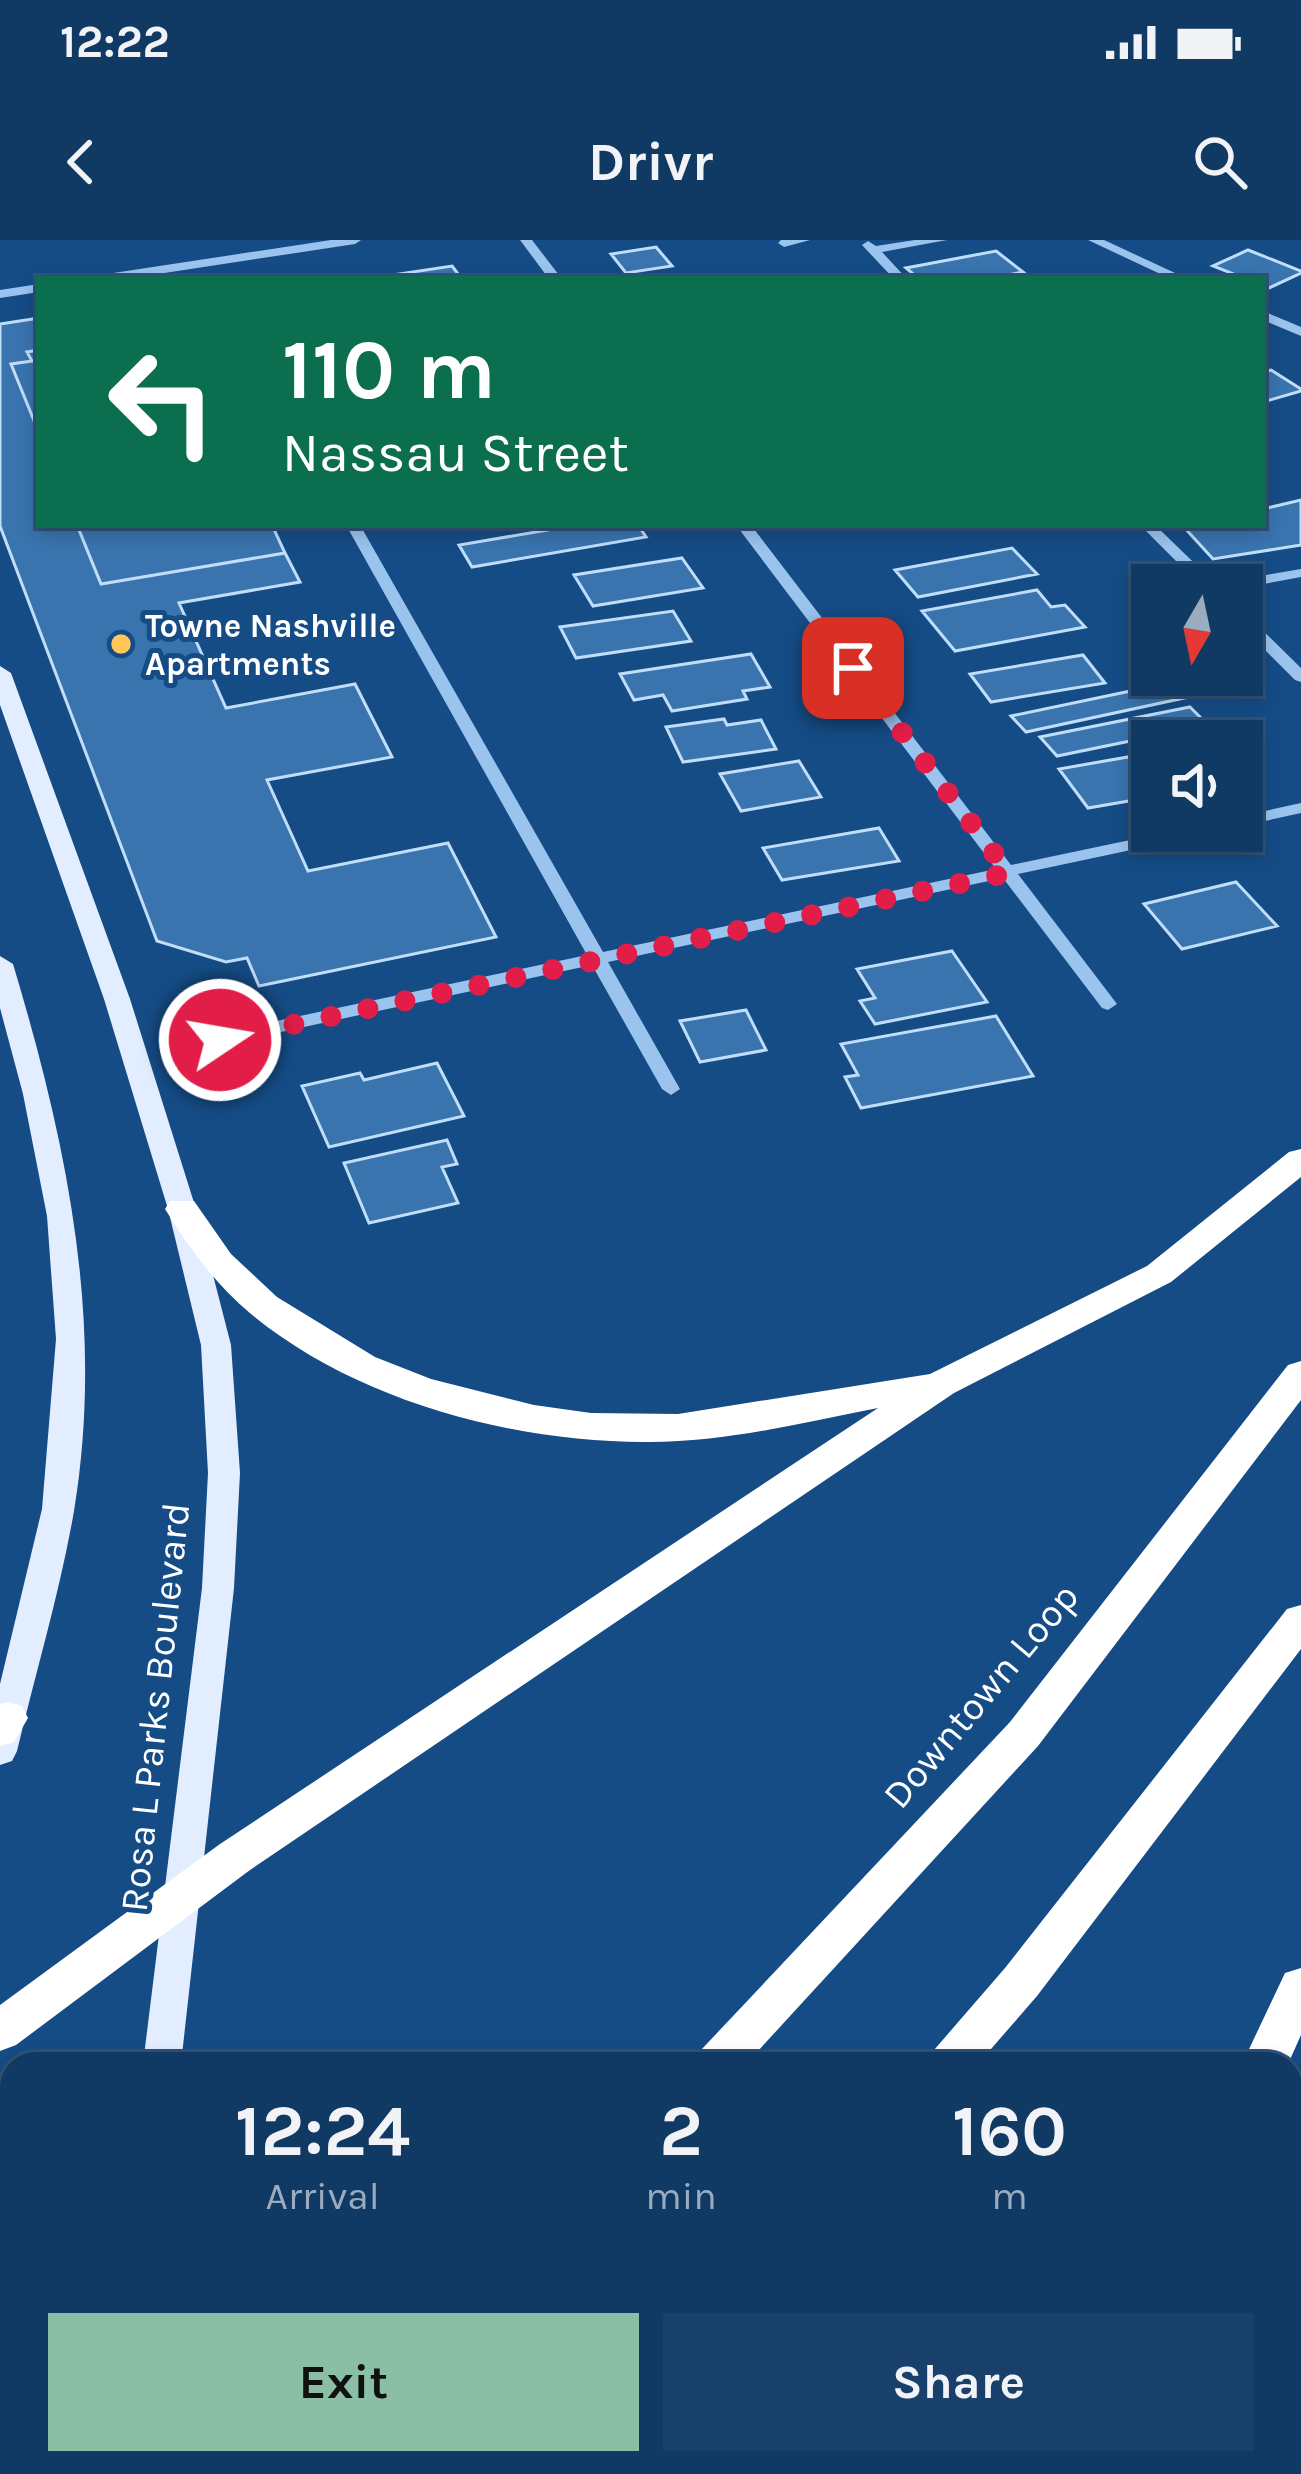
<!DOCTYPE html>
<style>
body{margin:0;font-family:Karla,sans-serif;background:#19406a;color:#f1f3f6;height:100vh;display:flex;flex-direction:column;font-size:45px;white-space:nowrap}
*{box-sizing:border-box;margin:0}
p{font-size:39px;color:#9cacbf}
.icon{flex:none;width:66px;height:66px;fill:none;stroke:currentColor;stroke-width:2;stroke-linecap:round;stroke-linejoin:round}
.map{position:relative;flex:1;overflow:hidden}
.sheet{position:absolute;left:0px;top:1812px;width:1302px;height:423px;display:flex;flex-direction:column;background:#103964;border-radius:36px 36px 0 0;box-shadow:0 6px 18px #0003,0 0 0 3px #305378}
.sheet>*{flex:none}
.guide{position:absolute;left:36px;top:36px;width:1230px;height:252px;border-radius:0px;box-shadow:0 6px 18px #0003,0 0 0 3px #305378;background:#0b6e4f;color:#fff;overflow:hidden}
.needle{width:78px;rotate:189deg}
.tools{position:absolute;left:1131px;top:324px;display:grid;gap:24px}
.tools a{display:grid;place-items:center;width:132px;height:132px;border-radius:0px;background:#103964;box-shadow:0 6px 18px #0003,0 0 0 3px #305378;font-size:60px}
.pin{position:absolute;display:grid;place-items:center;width:102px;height:102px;color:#fff;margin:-51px;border-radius:24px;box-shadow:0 6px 18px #0006}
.me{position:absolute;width:132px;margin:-66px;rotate:78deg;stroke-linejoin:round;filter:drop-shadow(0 0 9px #0008)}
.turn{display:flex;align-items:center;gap:42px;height:252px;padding:0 48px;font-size:54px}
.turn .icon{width:156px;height:156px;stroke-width:2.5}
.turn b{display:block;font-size:84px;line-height:102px}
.eta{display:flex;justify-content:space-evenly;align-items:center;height:204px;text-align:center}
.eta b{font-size:72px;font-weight:700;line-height:84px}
.primary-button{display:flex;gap:24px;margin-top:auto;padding:24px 48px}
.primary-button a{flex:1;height:138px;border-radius:0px;background:#8abfa5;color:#111;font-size:48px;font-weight:700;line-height:138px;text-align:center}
.primary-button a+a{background:#19406a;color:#f1f3f6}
.status{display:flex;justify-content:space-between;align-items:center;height:84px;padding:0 60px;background:#103964;direction:ltr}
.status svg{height:33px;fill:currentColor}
header{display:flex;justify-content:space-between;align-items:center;height:156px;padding:0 48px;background:#103964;font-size:54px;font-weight:700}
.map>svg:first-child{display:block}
.building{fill:#3974af;stroke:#c0ddfa;stroke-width:3}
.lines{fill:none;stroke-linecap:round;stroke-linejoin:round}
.minor{fill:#9ac4ee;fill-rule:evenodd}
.major{fill:#e2eeff;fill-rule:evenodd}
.highway{fill:#fff;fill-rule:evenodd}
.route{stroke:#e11d48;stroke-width:21;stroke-dasharray:0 37.8}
.poi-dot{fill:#ffc758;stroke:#154c86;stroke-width:4.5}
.labels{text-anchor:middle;stroke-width:10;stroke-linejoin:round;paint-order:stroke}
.far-poi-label{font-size:33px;font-weight:bold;fill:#fff;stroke:#154c86;text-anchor:start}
.street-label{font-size:39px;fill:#fff;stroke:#154c86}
</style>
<div class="status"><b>12:22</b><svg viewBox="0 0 49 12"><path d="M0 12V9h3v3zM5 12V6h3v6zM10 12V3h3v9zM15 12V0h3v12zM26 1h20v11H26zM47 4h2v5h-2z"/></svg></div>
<header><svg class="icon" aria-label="back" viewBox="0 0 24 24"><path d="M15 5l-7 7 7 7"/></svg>Drivr<svg class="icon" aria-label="search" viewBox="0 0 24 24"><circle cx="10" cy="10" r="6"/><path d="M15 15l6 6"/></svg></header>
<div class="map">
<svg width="1301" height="2234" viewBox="0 0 1301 2234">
<rect width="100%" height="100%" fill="#154c86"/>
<!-- building -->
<path class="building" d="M 656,7 L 672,26 L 626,33 L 611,14 Z
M 1248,10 L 1301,31 L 1301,33 L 1269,48 L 1263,39 L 1246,39 L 1213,26 Z
M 996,11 L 1023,32 L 986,39 L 919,39 L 906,28 Z
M 452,26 L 462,39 L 366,39 Z
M 39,78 L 39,110 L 27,112 L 32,121 L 11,124 L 39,193 L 39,285 L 77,285 L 101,344 L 285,313 L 300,342 L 179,363 L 226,468 L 355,444 L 392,517 L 267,540 L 308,631 L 448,603 L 496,697 L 259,746 L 247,718 L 226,722 L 157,701 L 0,286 L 0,84 Z
M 39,110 L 39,193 L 11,124 L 32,121 L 27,112 Z
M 1271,130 L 1301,149 L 1301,151 L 1263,162 L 1263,132 Z
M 1301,260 L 1301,305 L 1213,319 L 1182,285 L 1263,285 L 1263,269 Z
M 77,285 L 272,285 L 285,313 L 101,344 Z
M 577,285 L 638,285 L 646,297 L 472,327 L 459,305 Z
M 1012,308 L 1037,334 L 918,357 L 895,330 Z
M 682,318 L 703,348 L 593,366 L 574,335 Z
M 1037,350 L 1051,367 L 1065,365 L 1085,387 L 955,411 L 922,371 Z
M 673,371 L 691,401 L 576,418 L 560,387 Z
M 751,414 L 770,447 L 743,451 L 747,459 L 672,471 L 663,455 L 634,460 L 620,434 Z
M 1083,415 L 1105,443 L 991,462 L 970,434 Z
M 1169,443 L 1184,458 L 1026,492 L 1011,476 Z
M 1190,467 L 1208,485 L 1057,516 L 1040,497 Z
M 724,479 L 727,485 L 761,480 L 776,509 L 683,522 L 666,487 Z
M 1128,517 L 1152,549 L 1152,557 L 1088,568 L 1059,529 Z
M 799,521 L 821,557 L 741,571 L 720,534 Z
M 879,588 L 899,621 L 782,640 L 763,608 Z
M 1236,642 L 1277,686 L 1182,709 L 1144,664 Z
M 952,711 L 987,762 L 875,784 L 860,761 L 875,758 L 857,729 Z
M 746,770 L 766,810 L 700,822 L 680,781 Z
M 996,776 L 1033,836 L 861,868 L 845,837 L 858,835 L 841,804 Z
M 437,823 L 464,876 L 329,907 L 302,846 L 360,833 L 364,840 Z
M 447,900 L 457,924 L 442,927 L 458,963 L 369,983 L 344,923 Z"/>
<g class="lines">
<!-- minor -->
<path class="minor" d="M 331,0 L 361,0 L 355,4 L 125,39 L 94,39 L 100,35 Z
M 520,0 L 532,0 L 562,39 L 549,39 Z
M 781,0 L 810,0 L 784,7 L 778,3 Z
M 915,0 L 947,0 L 882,12 L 907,39 L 894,39 L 862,5 L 868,1 L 876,6 Z
M 1088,0 L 1104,0 L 1188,39 L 1171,39 Z
M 39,44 L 39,52 L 0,58 L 0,50 Z
M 1263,71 L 1301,87 L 1301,96 L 1263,80 Z
M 346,285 L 360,285 L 603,712 L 996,629 L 736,285 L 751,285 L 1011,625 L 1173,591 L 1205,591 L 1197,596 L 1018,634 L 1117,764 L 1108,770 L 1102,768 L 1003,638 L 608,722 L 680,849 L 671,855 L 662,849 L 592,725 L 220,805 L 213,803 L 211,799 L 213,795 L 220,793 L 587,715 Z
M 1140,285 L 1155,285 L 1217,345 L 1200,345 Z
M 1301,329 L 1301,337 L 1242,348 L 1242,345 L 1228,345 L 1236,340 Z
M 1242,373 L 1247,375 L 1301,428 L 1301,442 L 1295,440 L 1242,387 Z
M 1301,563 L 1301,573 L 1242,586 L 1242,576 Z"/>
<!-- major -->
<path class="major" d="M 0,426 L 11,433 L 130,759 L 196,969 L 231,1105 L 240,1233 L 234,1348 L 181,1824 L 143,1824 L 202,1348 L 208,1233 L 201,1105 L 168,969 L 104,759 L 0,465 Z
M 0,716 L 13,724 C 67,904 105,1083 74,1271 C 60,1352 36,1431 17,1511 L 12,1521 L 0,1525 L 0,1444 L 42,1269 L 56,1099 L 47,976 L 23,854 L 0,768 Z
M 60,2223 L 102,2223 L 99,2234 L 57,2234 Z"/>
<!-- highway -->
<path class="highway" d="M 1301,909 L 1301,937 L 1171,1042 L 954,1153 L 250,1630 L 16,1805 L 0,1811 L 0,1765 L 220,1604 L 878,1168 C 801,1183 723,1203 644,1202 C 511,1202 355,1160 251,1074 C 216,1045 189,1008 165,969 L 170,961 L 194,961 L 231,1014 L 277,1057 L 375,1117 L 431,1139 L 534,1165 L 591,1173 L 678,1174 L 930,1134 L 1147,1026 L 1289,912 Z
M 1301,1121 L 1301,1160 L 1038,1506 L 746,1824 L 694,1824 L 701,1810 L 1010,1482 L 1288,1125 Z
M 1301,1365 L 1301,1409 L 1037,1756 L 978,1824 L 927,1824 L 934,1810 L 1005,1728 L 1287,1369 Z
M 8,1462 L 22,1466 L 28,1478 L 14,1502 L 0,1506 L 0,1464 Z
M 1301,1728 L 1301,1795 L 1288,1824 L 1242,1824 L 1285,1733 Z
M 315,2223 L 371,2223 L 367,2234 L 311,2234 Z
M 579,2223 L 634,2223 L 630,2234 L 575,2234 Z
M 1055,2223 L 1106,2223 L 1102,2234 L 1051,2234 Z"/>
</g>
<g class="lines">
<!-- route -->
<path class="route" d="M 220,800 L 1009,633 L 853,428"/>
</g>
<!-- markers -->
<circle class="poi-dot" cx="121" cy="404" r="12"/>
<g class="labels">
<!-- far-poi labels -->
<g class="far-poi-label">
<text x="145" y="397">Towne Nashville<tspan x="145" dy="38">Apartments</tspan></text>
</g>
<!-- street labels -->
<g class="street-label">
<text transform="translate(980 1455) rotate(-50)" y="14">Downtown Loop</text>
<text transform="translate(154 1467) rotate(-84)" y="14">Rosa L Parks Boulevard</text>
</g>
</g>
</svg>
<div class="tools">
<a><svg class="needle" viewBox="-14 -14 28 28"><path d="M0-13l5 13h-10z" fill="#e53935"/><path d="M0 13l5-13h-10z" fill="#9cacbf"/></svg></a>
<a><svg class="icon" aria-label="sound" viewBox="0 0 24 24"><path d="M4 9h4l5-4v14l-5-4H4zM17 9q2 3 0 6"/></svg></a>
</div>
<div class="pin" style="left:853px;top:428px;background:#d93025"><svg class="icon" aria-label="arrive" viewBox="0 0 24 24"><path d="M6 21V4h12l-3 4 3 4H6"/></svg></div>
<svg class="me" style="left:220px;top:800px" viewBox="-20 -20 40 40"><circle r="17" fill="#e11d48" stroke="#fff" stroke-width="3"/><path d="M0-11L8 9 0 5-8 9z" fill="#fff"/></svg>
<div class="guide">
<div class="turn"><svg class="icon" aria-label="left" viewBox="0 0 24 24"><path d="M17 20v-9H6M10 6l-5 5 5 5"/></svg><div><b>110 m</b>Nassau Street</div></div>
</div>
<section class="sheet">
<div class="eta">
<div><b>12:24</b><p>Arrival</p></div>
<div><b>2</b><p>min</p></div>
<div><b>160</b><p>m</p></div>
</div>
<div class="primary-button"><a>Exit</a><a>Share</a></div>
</section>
</div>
